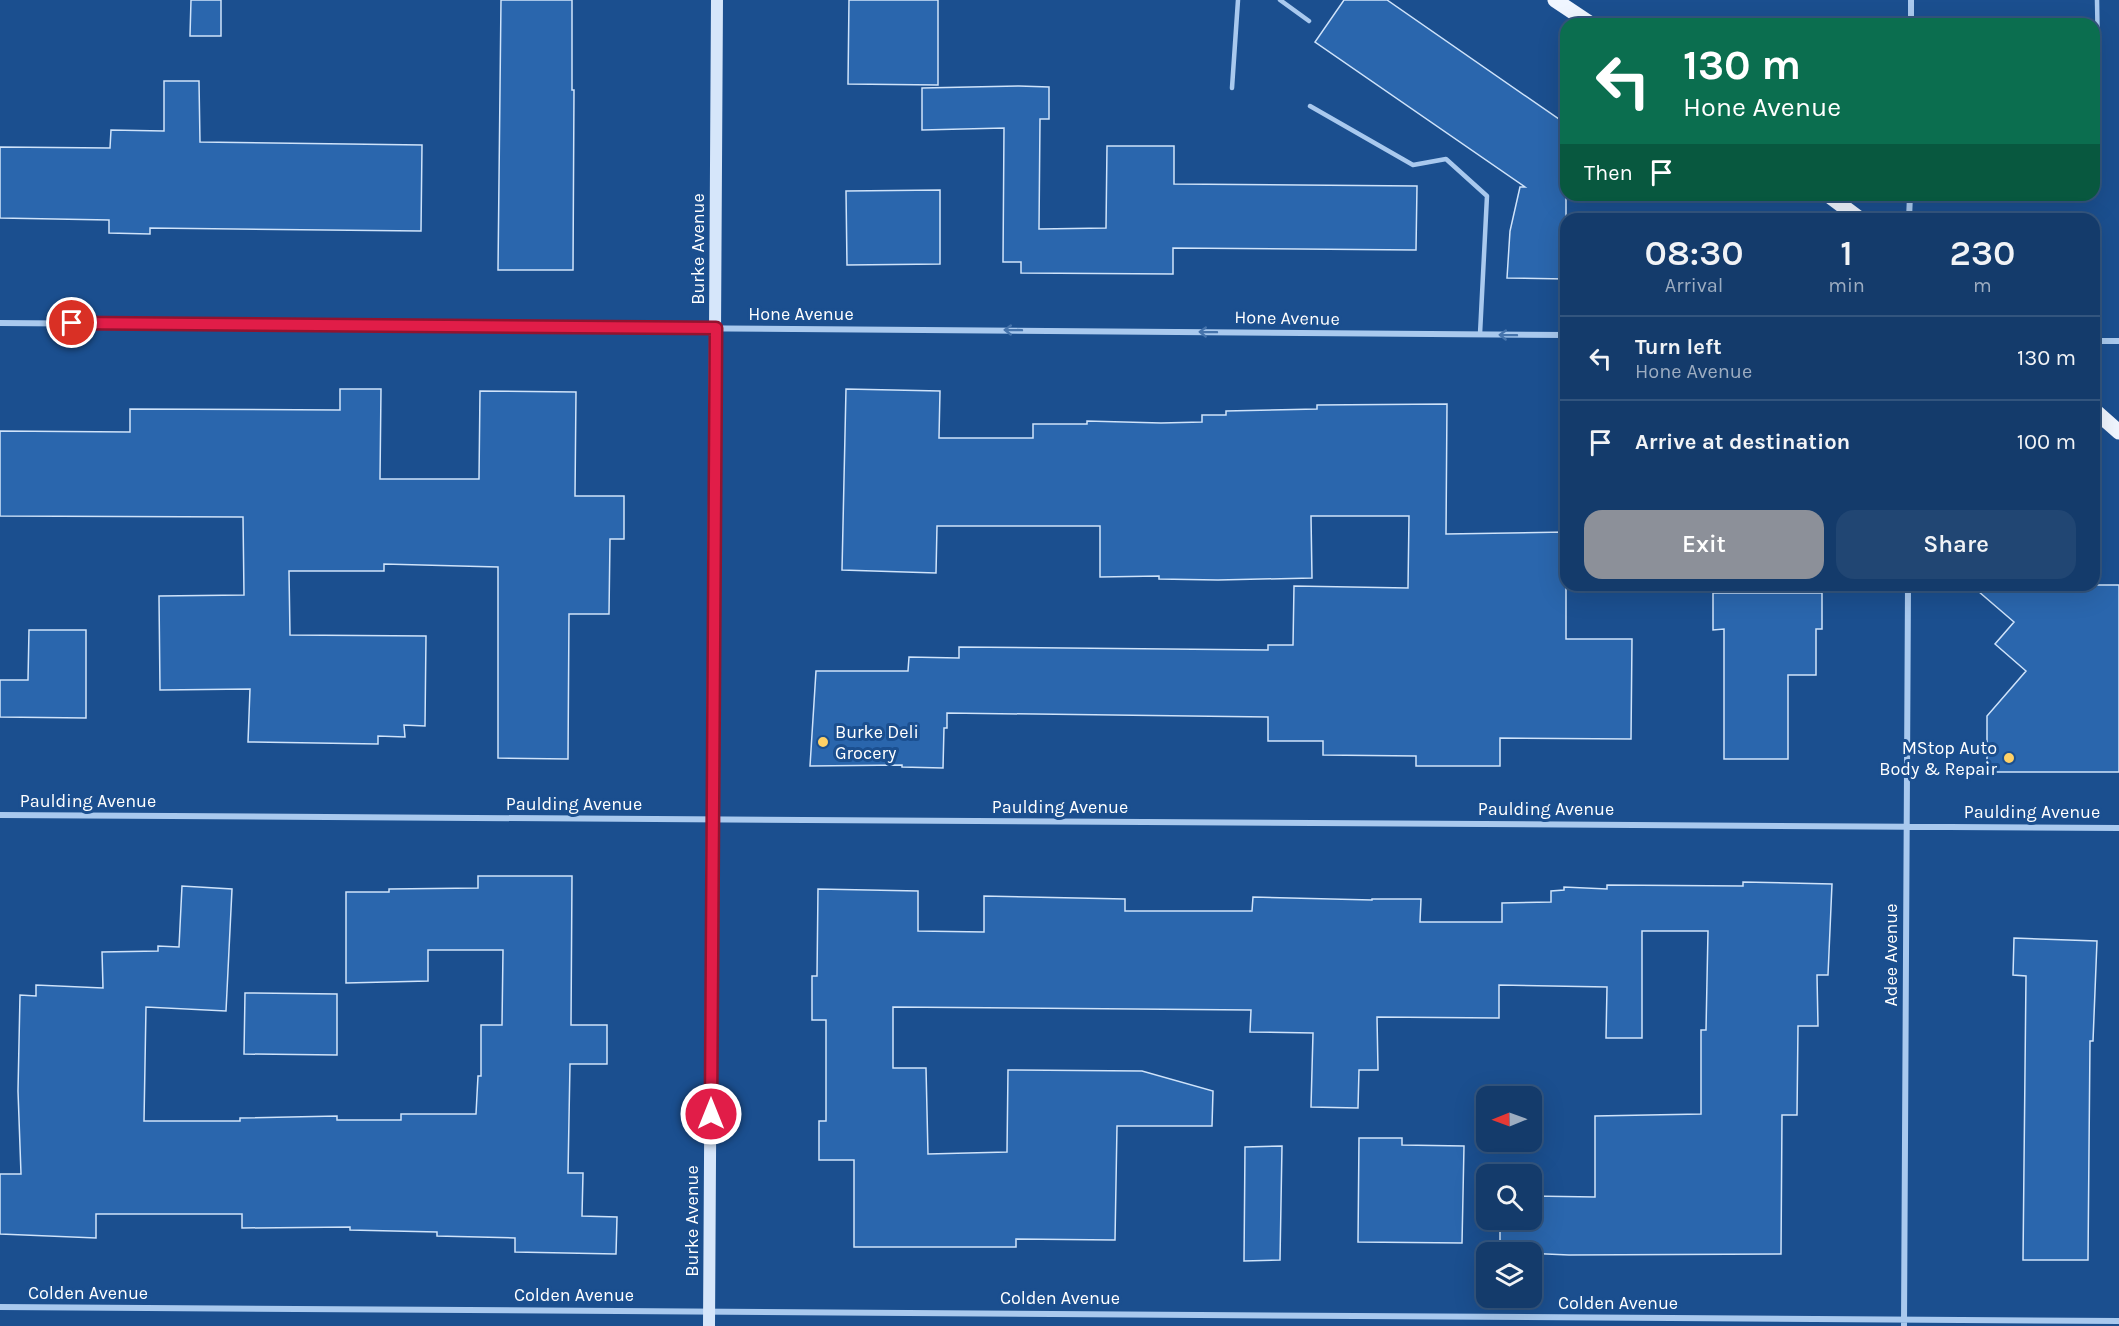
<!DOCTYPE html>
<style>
body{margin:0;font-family:Karla,sans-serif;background:#214673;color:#f1f3f6;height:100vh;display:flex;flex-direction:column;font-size:22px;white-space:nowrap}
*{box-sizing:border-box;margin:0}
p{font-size:20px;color:#9dadc1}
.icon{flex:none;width:33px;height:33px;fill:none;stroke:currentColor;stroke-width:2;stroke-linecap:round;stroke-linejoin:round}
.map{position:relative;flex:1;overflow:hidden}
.panel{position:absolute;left:1560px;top:213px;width:540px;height:378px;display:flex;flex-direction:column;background:#143b6b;border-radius:18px;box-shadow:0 6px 24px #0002,0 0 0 2px #33557e}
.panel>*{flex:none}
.hud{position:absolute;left:1560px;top:18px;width:540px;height:183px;border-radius:18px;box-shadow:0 6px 24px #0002,0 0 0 2px #33557e;background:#0b6e4f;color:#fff;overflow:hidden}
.needle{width:39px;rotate:269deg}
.buttons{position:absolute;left:1476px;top:1086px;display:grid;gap:12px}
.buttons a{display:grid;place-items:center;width:66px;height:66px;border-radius:12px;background:#143b6b;box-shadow:0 6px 24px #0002,0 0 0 2px #33557e;font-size:30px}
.pin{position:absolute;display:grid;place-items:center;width:51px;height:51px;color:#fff;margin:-26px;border:3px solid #fff;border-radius:50%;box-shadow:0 2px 6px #0007}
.me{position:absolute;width:66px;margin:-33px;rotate:0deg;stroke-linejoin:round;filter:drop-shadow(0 0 4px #0008)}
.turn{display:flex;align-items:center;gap:21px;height:126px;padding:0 24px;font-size:27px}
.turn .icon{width:78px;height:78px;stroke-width:2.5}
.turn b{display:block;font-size:42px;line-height:51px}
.then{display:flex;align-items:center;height:57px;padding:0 24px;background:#0003;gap:12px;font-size:22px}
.eta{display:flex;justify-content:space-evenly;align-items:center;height:102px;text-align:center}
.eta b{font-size:36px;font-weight:600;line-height:42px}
.button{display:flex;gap:12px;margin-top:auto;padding:12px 24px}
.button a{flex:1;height:69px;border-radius:18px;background:#8c9099;color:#fff;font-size:24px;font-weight:600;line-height:69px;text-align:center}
.button a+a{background:#214673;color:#f1f3f6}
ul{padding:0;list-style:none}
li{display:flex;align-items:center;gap:18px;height:84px;padding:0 24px;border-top:2px solid #33557e}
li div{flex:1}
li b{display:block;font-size:22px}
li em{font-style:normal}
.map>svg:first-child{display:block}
.building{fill:#2a66ad;stroke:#cfe3fa;stroke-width:1.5}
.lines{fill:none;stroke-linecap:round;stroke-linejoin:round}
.lane{stroke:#a9c9ee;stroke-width:4.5}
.street{stroke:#a9c9ee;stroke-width:6}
.secondary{stroke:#d6e6fa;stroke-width:12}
.primary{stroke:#f0f6ff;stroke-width:15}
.oneway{stroke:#4674ac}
.route-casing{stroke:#92132f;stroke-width:15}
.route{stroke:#e11d48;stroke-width:10}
.poi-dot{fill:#ffd166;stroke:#1b4f8f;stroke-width:2}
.labels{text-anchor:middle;stroke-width:6;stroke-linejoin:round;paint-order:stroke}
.street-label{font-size:18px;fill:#fff;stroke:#1b4f8f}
.poi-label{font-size:18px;fill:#fff;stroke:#1b4f8f;text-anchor:start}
</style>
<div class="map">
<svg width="2119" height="1326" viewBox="0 0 2119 1326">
<rect width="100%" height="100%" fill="#1b4f8f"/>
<!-- building -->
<path class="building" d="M 191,0 L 221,0 L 221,36 L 190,36 Z
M 501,0 L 572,0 L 572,90 L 574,90 L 573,270 L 498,270 Z
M 849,0 L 938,0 L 938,85 L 848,84 Z
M 1344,0 L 1387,0 L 1566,124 L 1566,279 L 1507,278 L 1510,231 L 1520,187 L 1525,187 L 1315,42 Z
M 164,81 L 199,81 L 200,142 L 422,145 L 421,231 L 150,228 L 150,234 L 109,233 L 109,220 L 0,218 L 0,147 L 110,148 L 111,130 L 164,131 Z
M 1019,86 L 1049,87 L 1049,119 L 1040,119 L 1039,229 L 1106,228 L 1107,146 L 1174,146 L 1174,184 L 1417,186 L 1416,250 L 1173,248 L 1173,274 L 1021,273 L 1021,262 L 1003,262 L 1004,128 L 922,130 L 922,88 Z
M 940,190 L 940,264 L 847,265 L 846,191 Z
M 340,389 L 381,389 L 380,479 L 479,479 L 480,391 L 576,392 L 575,496 L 624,496 L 624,539 L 610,539 L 609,614 L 569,614 L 568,759 L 498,758 L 498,567 L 384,564 L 384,571 L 289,571 L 290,635 L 426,636 L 425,726 L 404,725 L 405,737 L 378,736 L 378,744 L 248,742 L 250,689 L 160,690 L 159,596 L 244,595 L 243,517 L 0,516 L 0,431 L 130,432 L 130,409 L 340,410 Z
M 846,389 L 940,391 L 939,438 L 1033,438 L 1033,424 L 1087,424 L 1087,421 L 1161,423 L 1202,422 L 1202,415 L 1226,415 L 1226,411 L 1317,409 L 1317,405 L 1447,404 L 1446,534 L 1566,532 L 1566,639 L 1632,639 L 1631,739 L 1500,738 L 1500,766 L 1416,766 L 1416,756 L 1323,755 L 1323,741 L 1268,741 L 1268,717 L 947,713 L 947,728 L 944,728 L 943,768 L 902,767 L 902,765 L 810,766 L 816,671 L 908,671 L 909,657 L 959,658 L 959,647 L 1268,650 L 1268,645 L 1293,645 L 1294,586 L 1408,588 L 1409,516 L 1311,516 L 1312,578 L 1218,580 L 1159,579 L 1159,576 L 1100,577 L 1100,526 L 937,526 L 936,573 L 842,570 Z
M 1971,585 L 2119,585 L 2119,772 L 1987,772 L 1987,716 L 2026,671 L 1995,644 L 2014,622 Z
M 1713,593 L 1822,593 L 1822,629 L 1816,629 L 1816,675 L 1788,675 L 1788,759 L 1724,759 L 1724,629 L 1713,630 Z
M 29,630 L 86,630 L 86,718 L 0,717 L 0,680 L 28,680 Z
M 478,876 L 572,876 L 571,1025 L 607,1025 L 607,1064 L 570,1064 L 568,1173 L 583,1173 L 582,1216 L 617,1217 L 616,1254 L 515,1252 L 515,1238 L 437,1236 L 437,1232 L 350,1230 L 350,1227 L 242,1228 L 242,1214 L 96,1214 L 96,1238 L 0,1234 L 0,1174 L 21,1174 L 18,1091 L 20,995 L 36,996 L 36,985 L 103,988 L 102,952 L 158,951 L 158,946 L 179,947 L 182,886 L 232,889 L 226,1011 L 146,1007 L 144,1121 L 240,1121 L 240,1118 L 337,1116 L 337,1120 L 401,1120 L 401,1114 L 476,1114 L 478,1076 L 481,1076 L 481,1025 L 502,1025 L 503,950 L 428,950 L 428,981 L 346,983 L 346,892 L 389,892 L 389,889 L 478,888 Z
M 1743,882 L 1832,884 L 1828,975 L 1817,975 L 1818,1026 L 1798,1026 L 1797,1115 L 1782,1115 L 1781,1254 L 1569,1255 L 1500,1252 L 1500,1220 L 1532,1220 L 1532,1196 L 1595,1197 L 1595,1116 L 1701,1114 L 1701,1030 L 1706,1030 L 1708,931 L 1642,931 L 1642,1038 L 1606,1038 L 1607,987 L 1499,985 L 1499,1018 L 1377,1017 L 1378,1070 L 1359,1070 L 1358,1108 L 1311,1107 L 1313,1033 L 1250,1032 L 1251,1010 L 893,1007 L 893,1068 L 926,1068 L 928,1154 L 1007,1152 L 1008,1070 L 1142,1071 L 1213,1091 L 1212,1126 L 1117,1126 L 1115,1240 L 1016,1239 L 1016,1247 L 854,1247 L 854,1160 L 819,1160 L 819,1121 L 826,1121 L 826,1020 L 812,1020 L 812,976 L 817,976 L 818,889 L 918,891 L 918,931 L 984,932 L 984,896 L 1125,899 L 1125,911 L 1252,911 L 1253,897 L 1372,900 L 1372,899 L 1421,899 L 1420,922 L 1502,922 L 1502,903 L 1551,902 L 1551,891 L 1564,890 L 1564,887 L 1607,889 L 1607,885 L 1743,886 Z
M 2014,938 L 2097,941 L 2093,1041 L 2090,1041 L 2088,1260 L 2023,1260 L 2026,976 L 2013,975 Z
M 245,993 L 337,994 L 337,1055 L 244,1054 Z
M 1359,1138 L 1402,1138 L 1402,1145 L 1464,1146 L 1462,1243 L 1358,1242 Z
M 1282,1146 L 1280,1260 L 1244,1261 L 1245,1147 Z"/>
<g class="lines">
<!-- lane -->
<path class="lane" d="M 1280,0 L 1309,21
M 2094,61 L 2098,55 L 2097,0
M 1232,88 L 1238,0
M 1310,106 L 1413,165 L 1446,159 L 1487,196 L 1480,334
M 1667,219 L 1669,214"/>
<!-- street -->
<path class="street" d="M 1911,24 L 1911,0
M 1909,219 L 1910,195
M 0,323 L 1566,335
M 2094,341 L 2119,341
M 0,815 L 2119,828
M 0,1307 L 2119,1321
M 1904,1326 L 1908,585"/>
<!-- secondary -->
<path class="secondary" d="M 709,1326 L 717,0"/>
<!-- primary -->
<path class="primary" d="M 1555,0 L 1591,24
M 1828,195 L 1860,219
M 2094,410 L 2119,432"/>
</g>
<!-- one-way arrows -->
<defs><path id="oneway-shaft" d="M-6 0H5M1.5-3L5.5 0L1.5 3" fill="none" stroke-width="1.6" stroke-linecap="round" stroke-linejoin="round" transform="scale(1.5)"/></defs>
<g class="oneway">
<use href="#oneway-shaft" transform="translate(1013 330) rotate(-179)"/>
<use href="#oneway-shaft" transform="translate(1208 332) rotate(-179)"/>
<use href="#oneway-shaft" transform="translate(1508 335) rotate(-179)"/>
</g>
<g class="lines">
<!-- route casing -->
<g class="route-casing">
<path id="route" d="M 72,323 L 716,328 L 711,1114"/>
</g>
<!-- route -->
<use href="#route" class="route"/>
</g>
<!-- markers -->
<g class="poi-dot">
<circle cx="823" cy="742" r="6"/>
<circle cx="2009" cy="758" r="6"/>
</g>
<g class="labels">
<!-- street labels -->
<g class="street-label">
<text transform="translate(698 249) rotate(-90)" y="6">Burke Avenue</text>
<text x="801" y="320">Hone Avenue</text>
<text transform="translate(1287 318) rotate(1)" y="6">Hone Avenue</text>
<text x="88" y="807">Paulding Avenue</text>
<text x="574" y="810">Paulding Avenue</text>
<text x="1060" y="813">Paulding Avenue</text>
<text x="1546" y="815">Paulding Avenue</text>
<text x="2032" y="818">Paulding Avenue</text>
<text transform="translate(1891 955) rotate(-90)" y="6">Adee Avenue</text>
<text transform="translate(692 1221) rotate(-90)" y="6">Burke Avenue</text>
<text x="88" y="1299">Colden Avenue</text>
<text x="574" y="1301">Colden Avenue</text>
<text x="1060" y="1304">Colden Avenue</text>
<text x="1618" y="1309">Colden Avenue</text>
</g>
<!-- poi labels -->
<g class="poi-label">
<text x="835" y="738">Burke Deli<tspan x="835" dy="21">Grocery</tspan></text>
<text x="1997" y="754" text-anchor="end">MStop Auto<tspan x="1997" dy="21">Body &amp; Repair</tspan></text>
</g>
</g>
</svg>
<div class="buttons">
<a><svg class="needle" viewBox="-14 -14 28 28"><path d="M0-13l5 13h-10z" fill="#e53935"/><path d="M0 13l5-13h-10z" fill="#9dadc1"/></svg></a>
<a><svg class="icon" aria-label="search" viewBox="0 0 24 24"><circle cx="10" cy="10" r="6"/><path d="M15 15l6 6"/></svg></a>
<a><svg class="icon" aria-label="layers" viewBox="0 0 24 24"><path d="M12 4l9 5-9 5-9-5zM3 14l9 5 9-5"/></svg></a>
</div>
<div class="pin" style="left:72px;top:323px;background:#d93025"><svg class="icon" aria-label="arrive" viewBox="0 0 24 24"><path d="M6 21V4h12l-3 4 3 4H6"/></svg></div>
<svg class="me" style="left:711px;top:1114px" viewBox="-20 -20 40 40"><circle r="17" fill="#e11d48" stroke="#fff" stroke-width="3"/><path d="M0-11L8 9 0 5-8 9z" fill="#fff"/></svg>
<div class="hud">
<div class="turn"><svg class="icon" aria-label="left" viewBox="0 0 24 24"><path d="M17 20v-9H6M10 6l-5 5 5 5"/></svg><div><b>130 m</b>Hone Avenue</div></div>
<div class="then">Then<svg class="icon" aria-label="arrive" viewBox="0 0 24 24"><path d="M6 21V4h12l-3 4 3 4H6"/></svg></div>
</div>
<section class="panel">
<div class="eta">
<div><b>08:30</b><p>Arrival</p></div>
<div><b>1</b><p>min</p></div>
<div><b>230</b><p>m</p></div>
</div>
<ul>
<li><svg class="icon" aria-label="left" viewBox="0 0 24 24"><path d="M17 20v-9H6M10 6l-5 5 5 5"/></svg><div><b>Turn left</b><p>Hone Avenue</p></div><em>130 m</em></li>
<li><svg class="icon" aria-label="arrive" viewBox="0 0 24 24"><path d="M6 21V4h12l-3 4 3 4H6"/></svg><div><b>Arrive at destination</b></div><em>100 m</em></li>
</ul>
<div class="button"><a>Exit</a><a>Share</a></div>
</section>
</div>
